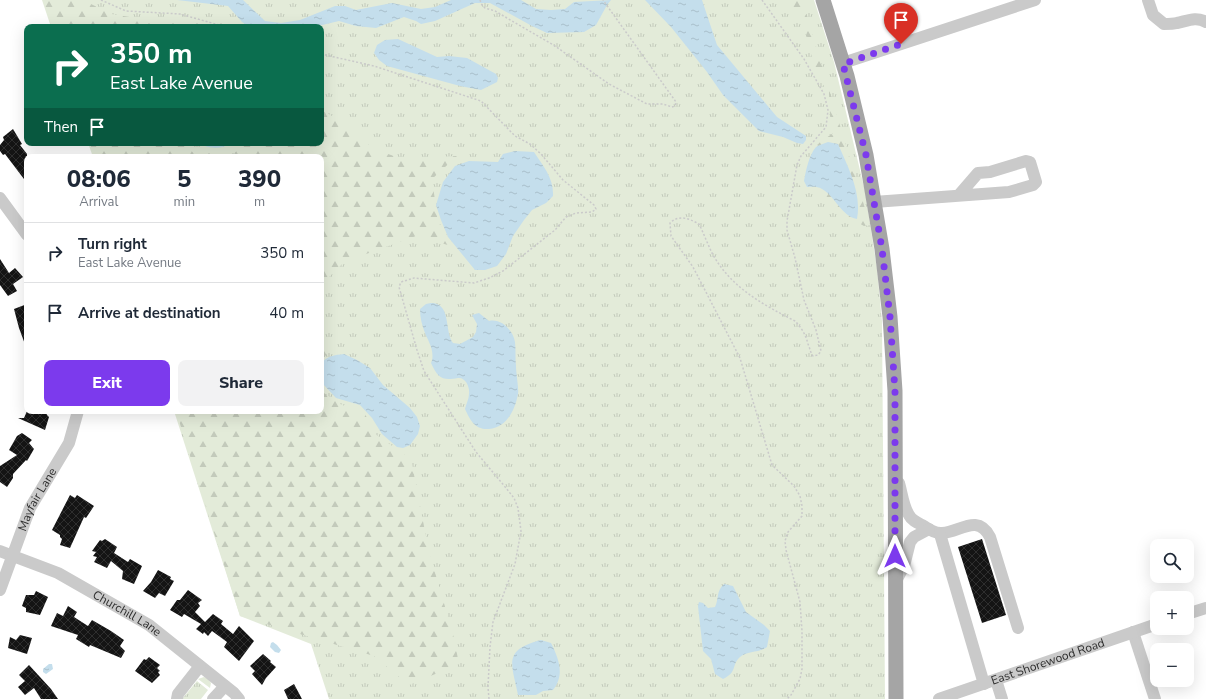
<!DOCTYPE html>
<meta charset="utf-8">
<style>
body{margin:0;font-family:"Nunito Sans",sans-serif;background:#f2f2f3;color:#1f2937;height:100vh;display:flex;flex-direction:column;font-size:15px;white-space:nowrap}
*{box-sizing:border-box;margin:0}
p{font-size:13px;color:#747a83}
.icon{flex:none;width:22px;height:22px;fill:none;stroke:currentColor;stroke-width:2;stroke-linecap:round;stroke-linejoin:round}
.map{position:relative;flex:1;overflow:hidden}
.side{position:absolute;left:24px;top:154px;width:300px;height:260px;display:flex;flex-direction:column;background:#fff;border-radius:8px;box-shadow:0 4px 16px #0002}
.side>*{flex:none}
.hud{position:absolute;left:24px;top:24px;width:300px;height:122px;border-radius:8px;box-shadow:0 4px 16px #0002;background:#0b6e4f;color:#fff;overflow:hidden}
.controls{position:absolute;left:1150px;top:539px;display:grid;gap:8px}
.controls a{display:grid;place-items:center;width:44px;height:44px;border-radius:8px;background:#fff;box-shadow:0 4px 16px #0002;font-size:20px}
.pin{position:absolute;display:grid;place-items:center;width:34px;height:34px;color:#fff;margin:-41px -17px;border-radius:50% 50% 50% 0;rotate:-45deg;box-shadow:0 0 4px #0007}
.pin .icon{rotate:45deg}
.me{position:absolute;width:44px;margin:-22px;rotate:0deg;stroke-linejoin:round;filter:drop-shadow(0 0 3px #0008)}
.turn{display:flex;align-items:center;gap:14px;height:84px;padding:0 20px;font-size:18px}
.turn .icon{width:52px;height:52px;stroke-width:2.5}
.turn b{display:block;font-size:28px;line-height:34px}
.then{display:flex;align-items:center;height:38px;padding:0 20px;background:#0003;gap:8px;font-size:15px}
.eta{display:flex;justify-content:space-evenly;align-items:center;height:68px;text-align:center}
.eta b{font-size:24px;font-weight:800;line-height:28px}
.primary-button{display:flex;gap:8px;margin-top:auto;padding:8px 20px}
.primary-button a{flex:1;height:46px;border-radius:8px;background:#7c3aed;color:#fff;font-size:16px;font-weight:800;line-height:46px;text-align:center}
.primary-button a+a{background:#f2f2f3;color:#1f2937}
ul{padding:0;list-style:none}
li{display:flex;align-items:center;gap:12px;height:60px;padding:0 20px;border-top:1px solid #e0e1e3}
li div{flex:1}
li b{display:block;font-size:15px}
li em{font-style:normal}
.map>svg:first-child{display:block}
.grass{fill:url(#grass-tufts)}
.forest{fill:url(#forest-firs)}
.water{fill:url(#water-ripples)}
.building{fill:url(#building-cross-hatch)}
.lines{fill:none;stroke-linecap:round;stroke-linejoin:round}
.path{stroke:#cacaca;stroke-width:1.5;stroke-dasharray:2 2;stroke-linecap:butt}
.minor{stroke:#cacaca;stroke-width:12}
.major{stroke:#a5a5a5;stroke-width:15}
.route{stroke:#7c3aed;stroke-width:7;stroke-dasharray:0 12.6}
.labels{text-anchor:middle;stroke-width:4;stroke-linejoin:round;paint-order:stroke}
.street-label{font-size:12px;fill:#2d2d2d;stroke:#fff}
</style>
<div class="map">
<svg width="1206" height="699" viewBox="0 0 1206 699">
<defs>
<pattern id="grass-tufts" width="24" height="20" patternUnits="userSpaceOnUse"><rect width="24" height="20" fill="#e3ebd9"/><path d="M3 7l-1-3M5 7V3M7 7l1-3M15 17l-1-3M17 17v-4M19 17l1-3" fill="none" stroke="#c3cabb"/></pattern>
<pattern id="forest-firs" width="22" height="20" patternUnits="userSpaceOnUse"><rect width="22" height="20" fill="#e3ebd9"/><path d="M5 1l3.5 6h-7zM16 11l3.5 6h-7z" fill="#c3cabb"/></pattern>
<pattern id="water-ripples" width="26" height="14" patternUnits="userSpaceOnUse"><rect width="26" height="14" fill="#c4deec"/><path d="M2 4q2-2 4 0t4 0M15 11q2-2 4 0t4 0" fill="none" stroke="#a9bfcb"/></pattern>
<pattern id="building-cross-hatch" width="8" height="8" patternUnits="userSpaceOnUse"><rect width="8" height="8" fill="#141414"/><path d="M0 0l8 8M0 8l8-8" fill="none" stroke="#2e2e2e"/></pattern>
</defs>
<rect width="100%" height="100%" fill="#fff"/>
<!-- grass -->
<path class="grass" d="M 42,0 L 814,0 L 834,62 L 865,191 L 877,268 L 882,321 L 885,699 L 329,699 L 311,644 L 240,616 L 174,411 L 321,411 L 321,157 L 93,157 L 88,143 L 321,143 L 321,27 L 51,27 Z
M 204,677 L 208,679 L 211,683 L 210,688 L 198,679 Z
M 197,681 L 208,690 L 201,699 L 182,699 Z"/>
<!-- forest -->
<path class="forest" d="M 43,0 L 83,0 L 111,14 L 142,19 L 140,27 L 52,27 Z
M 780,0 L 802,0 L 870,225 L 864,226 L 841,213 L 832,202 L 819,191 L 799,187 L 799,182 L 819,143 L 836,131 L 830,115 L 829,93 L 816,75 L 804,23 Z
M 321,110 L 347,124 L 373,149 L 403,159 L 457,156 L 432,179 L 438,222 L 455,247 L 416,236 L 344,262 L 321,285 L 321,157 L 231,157 L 243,143 L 321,143 Z
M 90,143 L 192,143 L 191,150 L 197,157 L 94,157 Z
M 321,345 L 328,351 L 321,364 Z
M 321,389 L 321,391 L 340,404 L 365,414 L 375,434 L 411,459 L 429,552 L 453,634 L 459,664 L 409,685 L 374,656 L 240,616 L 176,411 L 321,411 Z"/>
<!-- water -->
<path class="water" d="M 177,0 L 243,0 L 265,21 L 281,23 L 300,20 L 335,6 L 345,6 L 356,10 L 392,3 L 421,9 L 435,7 L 451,0 L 521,0 L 536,9 L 551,10 L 565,9 L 574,2 L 611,0 L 607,5 L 596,25 L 584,32 L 547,33 L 532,26 L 490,3 L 475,3 L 435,21 L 421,24 L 416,21 L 404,17 L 376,28 L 356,26 L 339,21 L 314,27 L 249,27 L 242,22 L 228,6 Z
M 645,0 L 702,0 L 717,45 L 777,117 L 806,136 L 806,140 L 803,144 L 797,143 L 783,137 L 759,131 L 723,95 L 707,72 L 671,27 Z
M 398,39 L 437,57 L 449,56 L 467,58 L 496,74 L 498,78 L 497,82 L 481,90 L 460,86 L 387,66 L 379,60 L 374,53 L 377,45 L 385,40 Z
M 828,142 L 838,144 C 848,167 862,193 857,219 C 841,216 835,196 822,189 C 817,186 812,187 807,187 L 804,181 C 806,170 809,155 816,147 C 819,145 825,143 828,142 Z
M 203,143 L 232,143 C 224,148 214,149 205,146 Z
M 515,151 L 534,152 C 543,166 554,178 553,196 L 546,203 L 532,210 L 524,220 L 513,236 L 506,254 L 497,266 L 485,270 L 475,270 L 448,237 L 441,220 L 436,205 L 443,182 L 455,166 L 469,161 L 498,162 L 503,154 Z
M 431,303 C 452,303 444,332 453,343 L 460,344 L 473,337 L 476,332 L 477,324 L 472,315 L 479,313 L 489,321 C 501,318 513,330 515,342 C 516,350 515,358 516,366 C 516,373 519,389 518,394 C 515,410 507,427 489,429 C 475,430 470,420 465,409 C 466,404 469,399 469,394 C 470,388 466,377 458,378 C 442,381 438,378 431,363 C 434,357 432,348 429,342 C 428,339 426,336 425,333 C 422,325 420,318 420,309 L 426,304 Z
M 344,354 L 357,360 L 370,368 L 383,385 L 410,408 L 417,417 L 420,426 L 418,434 L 410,445 L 403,448 L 397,447 L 382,434 L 372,418 L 360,405 L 336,398 L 323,384 L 321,363 C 328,356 334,355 344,354 Z
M 724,584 L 733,586 L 746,612 L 764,625 L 770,631 L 767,647 C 759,653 747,651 740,657 C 731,665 738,672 723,679 L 715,674 L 711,659 L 703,651 L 698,606 L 699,602 L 703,603 L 708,608 L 715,607 C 719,599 716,591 724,584 Z
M 541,640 L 551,643 C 559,659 565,675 553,690 L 543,691 L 536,695 L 518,695 C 512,664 502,650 541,640 Z
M 273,642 L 277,645 L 281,650 L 279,653 L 275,652 L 270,647 L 271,643 Z
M 49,664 L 52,664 L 53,669 L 46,674 L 43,672 L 43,669 Z"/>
<!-- building -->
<path class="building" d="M 13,129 L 22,144 L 20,145 L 27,154 L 27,183 L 5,154 L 3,155 L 0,151 L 0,145 L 4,140 L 3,137 Z
M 0,259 L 9,273 L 15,268 L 23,277 L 13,284 L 17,291 L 8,296 L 0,285 Z
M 27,304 L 27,347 L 26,347 L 19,328 L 14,309 Z
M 27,411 L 46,411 L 47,415 L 49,417 L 45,430 L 18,418 L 24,418 Z
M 22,433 L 32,440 L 29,443 L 34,449 L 27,461 L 26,460 L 13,474 L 13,478 L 7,487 L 0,482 L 0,466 L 17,455 L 9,450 L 17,436 Z
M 70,495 L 75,498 L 77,495 L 94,506 L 86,518 L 84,517 L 70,548 L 60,545 L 62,539 L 60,537 L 60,535 L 52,530 Z
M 105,539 L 117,547 L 114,553 L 128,562 L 130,559 L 142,566 L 134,584 L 122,579 L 123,571 L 111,561 L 107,568 L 94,562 L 97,557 L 93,556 L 96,552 L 92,551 L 100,540 L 102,541 Z
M 982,539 L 1006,615 L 982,623 L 958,547 Z
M 158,570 L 171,577 L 170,579 L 174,581 L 165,596 L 159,593 L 155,598 L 143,591 L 151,582 Z
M 188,590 L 202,600 L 198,603 L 200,606 L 195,612 L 205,622 L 213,614 L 223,621 L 221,624 L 233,634 L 239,626 L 254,641 L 239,661 L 224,647 L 227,642 L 212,631 L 208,636 L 204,632 L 203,634 L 196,629 L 201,624 L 184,614 L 182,617 L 170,610 L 177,600 L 180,600 Z
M 36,591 L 48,597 L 40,615 L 26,612 L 26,608 L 22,606 L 26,595 L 34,595 Z
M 68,606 L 77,612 L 74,617 L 88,626 L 92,620 L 111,631 L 124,640 L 120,646 L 125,651 L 121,658 L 90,645 L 89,647 L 76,639 L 78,635 L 51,626 L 57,613 L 63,616 Z
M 20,635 L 32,638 L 27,654 L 8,648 L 10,637 L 16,640 Z
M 263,654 L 271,661 L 270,662 L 276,667 L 266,678 L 262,685 L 252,674 L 255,671 L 250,666 Z
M 149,657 L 160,665 L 157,668 L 160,671 L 158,672 L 160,675 L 152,683 L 135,671 L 144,659 L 146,660 Z
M 29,665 L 51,689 L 58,699 L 41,699 L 34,688 L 25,695 L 18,687 L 25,681 L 19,675 Z
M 294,684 L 302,699 L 288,699 L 284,690 Z"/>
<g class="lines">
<!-- path -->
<path class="path" d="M 101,0 L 126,11 L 180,14 L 226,27
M 480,0 L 482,5 L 485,8 L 495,11 L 555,46 L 609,84 L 647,104 L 663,104 L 672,107 L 675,106 L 676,102 L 603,0
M 762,0 L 804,59 L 824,94 L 828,110 L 826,127 L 801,156 L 797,165 L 787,221 L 787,230 L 795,258 L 804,300 L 816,330 L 821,351 L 818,355 L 813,356 C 810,352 810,348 808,344 C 806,335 801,327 795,321 C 762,304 732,288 713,255 C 708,245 704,234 699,224 C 690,219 679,214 670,223 L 671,236 L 693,267 L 740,358 L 772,465 L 794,486 L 800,496 L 802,506 L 802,516 L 788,532 L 785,541 L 786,550 L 800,602 L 802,631 L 802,669 L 800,679 L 791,695 L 787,699
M 321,54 L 374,66 L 481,101 L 515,136 L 530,144 L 541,154 L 563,180 L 594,205 L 596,209 L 592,212 L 576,213 L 566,217 L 555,230 L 503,271 L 489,278 L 474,283 L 414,278 L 401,282 L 399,287 L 417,350 L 424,371 L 476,452 L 506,488 L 514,498 L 518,508 L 521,531 L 515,564 L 493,622 L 490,647 L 488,687 L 489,699"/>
<!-- minor -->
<g class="minor">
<path d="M 1148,0 L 1153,15 L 1164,24 C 1168,24 1173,24 1177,23 C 1187,21 1196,16 1206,22"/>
<path d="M 843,63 L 1035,0"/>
<path d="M 0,198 L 27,235"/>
<path d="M 874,202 L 1009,192 L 1033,185 L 1036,182 L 1030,162 L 1026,161 L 990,172 L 978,173 L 959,195"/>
<path d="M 899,483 C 902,493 903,506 909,515 C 912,521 918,523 924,526 C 928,529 935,533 941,533 C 958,534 977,512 990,537 L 1018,628"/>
<path d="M 940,534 L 984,684"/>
<path id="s1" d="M 0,551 L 58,573 L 149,625 L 234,693 L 239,699"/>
<path d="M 896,581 L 904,566 L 910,542 L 914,537 L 929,529"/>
<path id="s2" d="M 0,590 L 30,508 L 69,443 L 78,411"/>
<path d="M 1187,614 L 1206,608"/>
<path d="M 1133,632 L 1155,699"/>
<path d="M 996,680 L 1002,699"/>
<path d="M 177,699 L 178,694 L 200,666"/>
<path d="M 213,699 L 225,686"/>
<path id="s3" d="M 939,699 L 1157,624"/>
</g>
<!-- major -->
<path class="major" d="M 823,0 L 847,76 L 866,155 L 882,249 L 890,317 L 895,391 L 896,699"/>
</g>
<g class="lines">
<!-- route -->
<path class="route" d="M 895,556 L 895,391 L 890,317 L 882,249 L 866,155 L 843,64 L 901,44"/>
</g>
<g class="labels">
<!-- street labels -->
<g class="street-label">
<text dy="4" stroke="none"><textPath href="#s2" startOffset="98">Mayfair Lane</textPath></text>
<text dy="4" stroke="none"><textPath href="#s1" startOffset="142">Churchill Lane</textPath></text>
<text dy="4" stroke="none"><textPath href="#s3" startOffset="115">East Shorewood Road</textPath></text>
</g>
</g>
</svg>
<div class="controls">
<a><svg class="icon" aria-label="search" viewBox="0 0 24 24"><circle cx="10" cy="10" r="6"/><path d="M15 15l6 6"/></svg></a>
<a>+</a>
<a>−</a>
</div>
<div class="pin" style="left:901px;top:44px;background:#d93025"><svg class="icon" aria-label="arrive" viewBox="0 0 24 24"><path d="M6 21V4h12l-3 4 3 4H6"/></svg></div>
<svg class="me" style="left:895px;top:556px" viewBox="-20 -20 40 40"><path d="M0-17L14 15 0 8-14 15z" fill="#7c3aed" stroke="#fff" stroke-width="4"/></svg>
<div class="hud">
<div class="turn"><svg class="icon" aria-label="right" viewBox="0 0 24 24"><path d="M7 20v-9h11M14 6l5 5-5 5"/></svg><div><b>350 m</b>East Lake Avenue</div></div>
<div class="then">Then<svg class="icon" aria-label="arrive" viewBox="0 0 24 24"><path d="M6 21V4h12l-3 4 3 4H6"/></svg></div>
</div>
<section class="side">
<div class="eta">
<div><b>08:06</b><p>Arrival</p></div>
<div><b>5</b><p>min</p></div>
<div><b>390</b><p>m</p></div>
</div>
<ul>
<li><svg class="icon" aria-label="right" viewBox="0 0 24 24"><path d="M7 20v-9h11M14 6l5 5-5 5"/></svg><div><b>Turn right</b><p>East Lake Avenue</p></div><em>350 m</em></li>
<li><svg class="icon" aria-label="arrive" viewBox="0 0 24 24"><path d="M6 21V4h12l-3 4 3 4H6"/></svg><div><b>Arrive at destination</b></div><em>40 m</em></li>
</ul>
<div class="primary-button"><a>Exit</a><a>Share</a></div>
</section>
</div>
